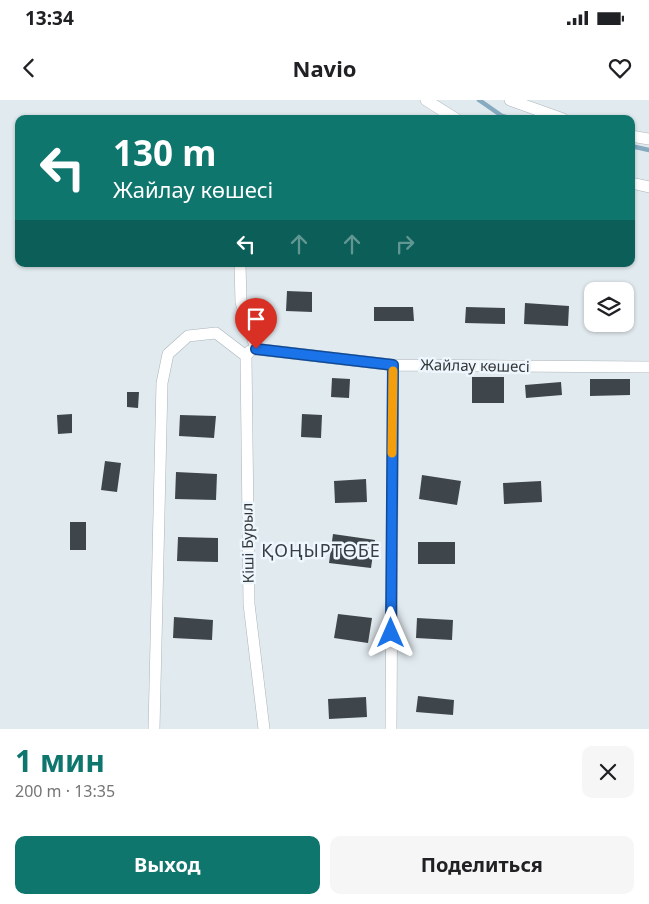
<!DOCTYPE html>
<html lang="ru">
<meta charset="utf-8">
<style>
body{margin:0;font-family:"Noto Sans",sans-serif;background:#f6f6f6;color:#202124;height:100vh;display:flex;flex-direction:column;font-size:19px;white-space:nowrap}
*{box-sizing:border-box;margin:0}
p{font-size:16px;color:#757577}
.icon{flex:none;width:28px;height:28px;fill:none;stroke:currentColor;stroke-width:2;stroke-linecap:round;stroke-linejoin:round}
.map{position:relative;height:629px;overflow:hidden}
.side{display:flex;flex-direction:column;background:#fff;flex:1}
.side>*{flex:none}
.banner{position:absolute;left:15px;top:15px;width:620px;height:152px;border-radius:10px;box-shadow:0 1px 4px #0004;background:#0f766e;color:#fff;overflow:hidden}
.tools{position:absolute;left:584px;top:182px;display:grid;gap:10px}
.tools a{display:grid;place-items:center;width:50px;height:50px;border-radius:10px;background:#fff;box-shadow:0 1px 4px #0004;font-size:25px}
.pin{position:absolute;display:grid;place-items:center;width:42px;height:42px;color:#fff;margin:-51px -21px;border-radius:50% 50% 50% 0;rotate:-45deg;box-shadow:0 0 5px #0007}
.pin .icon{rotate:45deg}
.me{position:absolute;width:55px;margin:-28px;rotate:0deg;stroke-linejoin:round;filter:drop-shadow(0 0 4px #0008)}
.turn{display:flex;align-items:center;gap:18px;height:105px;padding:0 15px;font-size:22px}
.turn .icon{width:65px;height:65px;stroke-width:2.5}
.turn b{display:block;font-size:35px;line-height:42px}
.lanes{display:flex;align-items:center;height:48px;padding:0 15px;background:#0003;justify-content:center;gap:25px;direction:ltr}
.lanes .off{opacity:.35}
.round{display:grid;place-items:center;flex:none;width:52px;height:52px;border-radius:10px;background:#f6f6f6}
.summary{display:flex;align-items:center;justify-content:space-between;height:85px;padding:0 15px}
h1{font-size:30px;font-weight:700;line-height:38px;color:#0f766e}
.primary-button{display:flex;gap:10px;margin-top:auto;padding:10px 15px}
.primary-button a{flex:1;height:58px;border-radius:10px;background:#0f766e;color:#fff;font-size:20px;font-weight:700;line-height:58px;text-align:center}
.primary-button a+a{background:#f6f6f6;color:#202124}
.status{display:flex;justify-content:space-between;align-items:center;height:35px;padding:0 25px;background:#fff;direction:ltr}
.status svg{height:14px;fill:currentColor}
header{display:flex;justify-content:space-between;align-items:center;height:65px;padding:0 15px;background:#fff;font-size:22px;font-weight:700}
.map>svg:first-child{display:block}
.lines{fill:none;stroke-linecap:round;stroke-linejoin:round}
.stream{stroke:#86aabf;stroke-width:4.5}
.building{fill:#3f464b}
.street-casing{stroke:#acb4ba;stroke-width:12}
.street{stroke:#fff;stroke-width:11}
.route-casing{stroke:#114b97;stroke-width:12}
.route{stroke:#1a73e8;stroke-width:9}
.slow{stroke:#f59e0b;stroke-width:9}
.labels{text-anchor:middle;stroke-width:5;stroke-linejoin:round;paint-order:stroke}
.street-label{font-size:15px;fill:#333638;stroke:#eef7fd}
.quarter-label{font-size:18px;letter-spacing:1px;fill:#383f44;stroke:#eef7fd}
</style>
<div class="status"><b>13:34</b><svg viewBox="0 0 49 12"><path d="M0 12V9h3v3zM5 12V6h3v6zM10 12V3h3v9zM15 12V0h3v12zM26 1h20v11H26zM47 4h2v5h-2z"/></svg></div>
<header><svg class="icon" aria-label="back" viewBox="0 0 24 24"><path d="M15 5l-7 7 7 7"/></svg>Navio<svg class="icon" aria-label="heart" viewBox="0 0 24 24"><path d="M12 20l-8-8c-3-5 5-10 8-4 3-6 11-1 8 4z"/></svg></header>
<div class="map">
<svg width="649" height="629" viewBox="0 0 649 629">
<rect width="100%" height="100%" fill="#e1eaef"/>
<g class="lines">
<!-- stream -->
<path class="stream" d="M 479,0 L 502,16 L 513,19
M 631,46 L 649,50"/>
</g>
<!-- building -->
<path class="building" d="M 287,191 L 312,192 L 312,212 L 286,211 Z
M 525,203 L 569,206 L 568,226 L 524,224 Z
M 625,203 L 630,203 L 630,223 L 625,223 Z
M 374,207 L 413,207 L 414,221 L 374,221 Z
M 466,207 L 505,208 L 505,224 L 465,223 Z
M 472,277 L 504,277 L 504,303 L 472,303 Z
M 332,278 L 350,279 L 349,298 L 331,297 Z
M 590,279 L 630,279 L 630,295 L 590,296 Z
M 561,282 L 562,295 L 526,298 L 525,285 Z
M 127,292 L 139,292 L 138,308 L 127,307 Z
M 72,314 L 72,333 L 58,334 L 57,315 Z
M 302,314 L 322,315 L 321,338 L 301,337 Z
M 180,315 L 216,316 L 214,338 L 179,336 Z
M 105,361 L 121,363 L 117,392 L 101,390 Z
M 176,372 L 217,374 L 216,400 L 175,399 Z
M 422,375 L 461,381 L 457,405 L 419,399 Z
M 366,379 L 367,402 L 335,403 L 334,381 Z
M 541,381 L 542,402 L 504,404 L 503,383 Z
M 70,422 L 86,422 L 86,450 L 70,450 Z
M 333,434 L 375,440 L 371,468 L 329,463 Z
M 178,437 L 218,438 L 218,462 L 177,461 Z
M 418,442 L 455,442 L 455,464 L 418,464 Z
M 338,514 L 372,518 L 368,543 L 334,538 Z
M 174,517 L 213,520 L 212,540 L 173,538 Z
M 417,518 L 453,520 L 452,540 L 416,538 Z
M 418,596 L 454,600 L 453,615 L 416,612 Z
M 366,597 L 367,617 L 329,619 L 328,599 Z"/>
<g class="lines">
<!-- street casing -->
<g class="street-casing">
<path id="street" d="M 426,0 L 456,19
M 510,0 L 563,19
M 631,36 L 649,39
M 631,83 L 649,87
M 240,164 L 241,202 L 256,249
M 246,256 L 250,251 L 256,249 L 393,265 L 649,267
M 246,256 L 249,504 L 264,629
M 154,629 L 162,283 L 168,254 L 188,236 L 216,233 L 246,256
M 391,629 L 393,265"/>
</g>
<!-- street -->
<use href="#street" class="street"/>
</g>
<g class="lines">
<!-- route casing -->
<g class="route-casing">
<path id="route" d="M 256,249 L 393,265 L 391,533"/>
</g>
<!-- route -->
<use href="#route" class="route"/>
<!-- slow -->
<path class="slow" d="M 392,353 L 393,271"/>
</g>
<g class="labels">
<!-- street labels -->
<g class="street-label">
<text transform="translate(475 266) rotate(1)" y="5">Жайлау көшесі</text>
<text transform="translate(248 443) rotate(-91)" y="5">Кіші Бурыл</text>
</g>
<!-- quarter labels -->
<g class="quarter-label">
<text x="321" y="457">ҚОҢЫРТӨБЕ</text>
</g>
</g>
</svg>
<div class="tools">
<a><svg class="icon" aria-label="layers" viewBox="0 0 24 24"><path d="M12 4l9 5-9 5-9-5zM3 14l9 5 9-5"/></svg></a>
</div>
<div class="pin" style="left:256px;top:249px;background:#d93025"><svg class="icon" aria-label="arrive" viewBox="0 0 24 24"><path d="M6 21V4h12l-3 4 3 4H6"/></svg></div>
<svg class="me" style="left:391px;top:533px" viewBox="-20 -20 40 40"><path d="M0-17L14 15 0 8-14 15z" fill="#1a73e8" stroke="#fff" stroke-width="4"/></svg>
<div class="banner">
<div class="turn"><svg class="icon" aria-label="left" viewBox="0 0 24 24"><path d="M17 20v-9H6M10 6l-5 5 5 5"/></svg><div><b>130 m</b>Жайлау көшесі</div></div>
<div class="lanes"><svg class="icon" aria-label="left" viewBox="0 0 24 24"><path d="M17 20v-9H6M10 6l-5 5 5 5"/></svg><svg class="icon off" aria-label="ahead" viewBox="0 0 24 24"><path d="M12 20V5M6 11l6-6 6 6"/></svg><svg class="icon off" aria-label="ahead" viewBox="0 0 24 24"><path d="M12 20V5M6 11l6-6 6 6"/></svg><svg class="icon off" aria-label="right" viewBox="0 0 24 24"><path d="M7 20v-9h11M14 6l5 5-5 5"/></svg></div>
</div>
</div>
<section class="side">
<div class="summary"><div><h1>1 мин</h1><p>200 m · 13:35</p></div><a class="round"><svg class="icon" aria-label="close" viewBox="0 0 24 24"><path d="M6 6l12 12M18 6L6 18"/></svg></a></div>
<div class="primary-button"><a>Выход</a><a>Поделиться</a></div>
</section>
